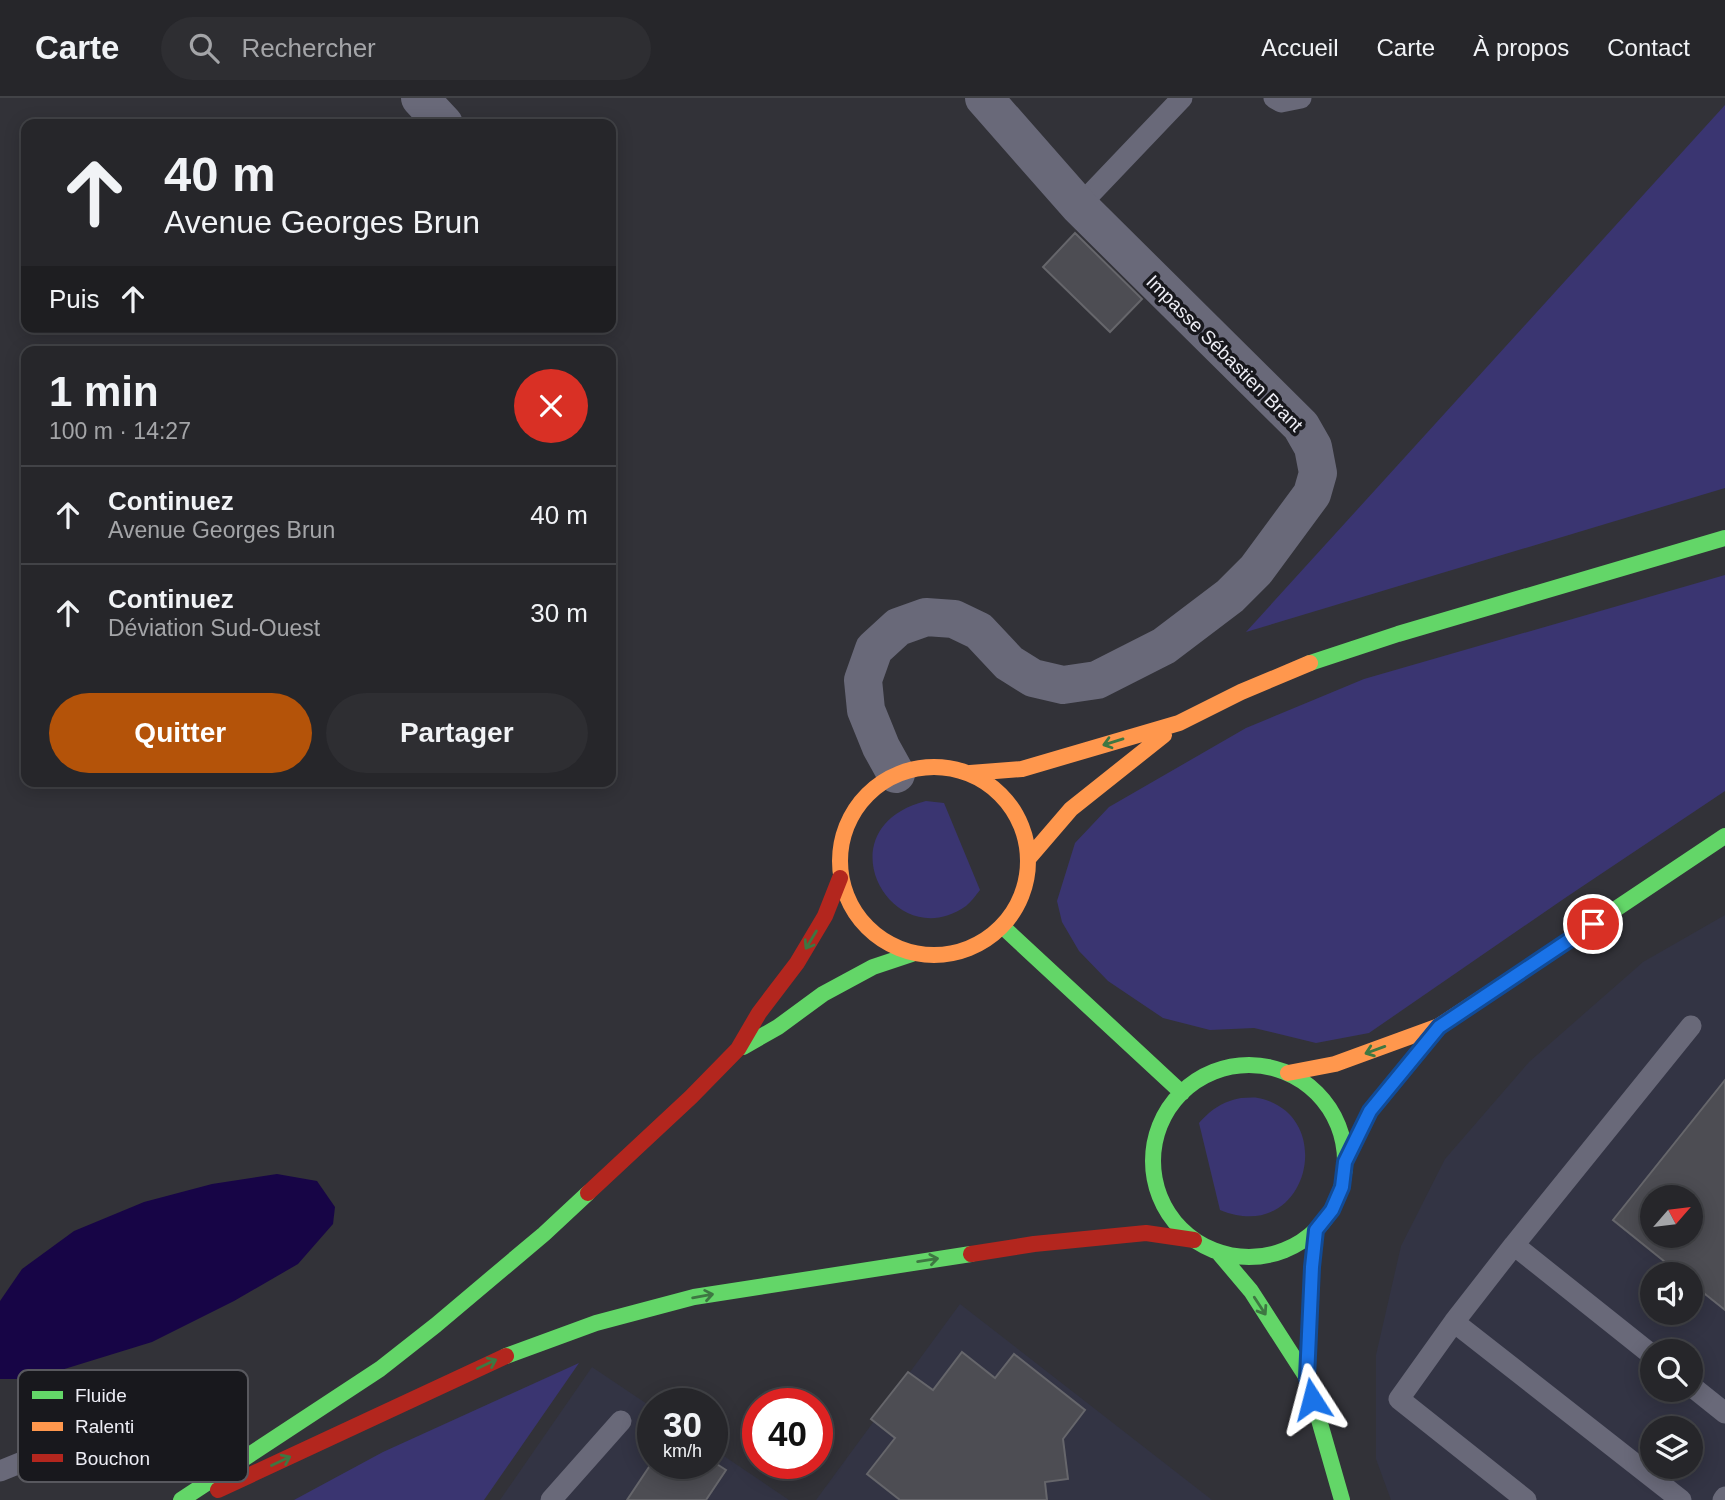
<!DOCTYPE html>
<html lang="fr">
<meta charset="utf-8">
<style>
body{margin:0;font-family:Arial,sans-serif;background:#2e2e32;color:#f1f3f6;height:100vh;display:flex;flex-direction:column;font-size:26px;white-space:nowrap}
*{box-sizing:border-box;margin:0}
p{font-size:23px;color:#a4a5a8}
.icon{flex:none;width:38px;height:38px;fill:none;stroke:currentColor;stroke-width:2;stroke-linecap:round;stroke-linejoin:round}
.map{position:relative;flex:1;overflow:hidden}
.details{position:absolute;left:21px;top:248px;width:595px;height:441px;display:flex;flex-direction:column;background:#26262a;border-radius:14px;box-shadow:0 4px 18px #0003,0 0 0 2px #424347}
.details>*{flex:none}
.top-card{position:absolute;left:21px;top:21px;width:595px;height:214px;border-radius:14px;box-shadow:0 4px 18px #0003,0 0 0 2px #424347;background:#26262a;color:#f1f3f6;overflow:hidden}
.needle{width:46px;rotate:62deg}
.controls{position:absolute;left:1640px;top:1087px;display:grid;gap:14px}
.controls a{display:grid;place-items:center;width:63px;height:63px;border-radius:50%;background:#26262a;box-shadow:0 4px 18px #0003,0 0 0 2px #424347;font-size:35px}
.speed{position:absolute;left:637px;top:1290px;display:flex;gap:14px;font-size:35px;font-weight:700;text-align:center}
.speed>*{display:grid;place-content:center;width:91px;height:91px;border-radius:50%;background:#26262a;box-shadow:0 4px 18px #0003,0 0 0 2px #424347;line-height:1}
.speed small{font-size:18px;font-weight:400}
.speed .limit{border:10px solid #d22;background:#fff;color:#111}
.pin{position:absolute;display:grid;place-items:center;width:60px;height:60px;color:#fff;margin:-30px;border:4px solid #fff;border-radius:50%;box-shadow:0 2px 7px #0007}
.me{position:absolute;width:77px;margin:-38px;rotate:351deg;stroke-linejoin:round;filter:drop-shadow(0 0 5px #0008)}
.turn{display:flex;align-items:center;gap:24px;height:147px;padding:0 28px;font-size:32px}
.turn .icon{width:91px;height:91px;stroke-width:2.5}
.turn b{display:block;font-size:49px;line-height:60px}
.then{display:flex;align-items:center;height:66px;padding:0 28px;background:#0003;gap:14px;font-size:26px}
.round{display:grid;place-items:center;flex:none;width:74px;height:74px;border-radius:37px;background:#2e2e32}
.headline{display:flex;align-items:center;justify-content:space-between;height:119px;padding:0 28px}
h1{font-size:42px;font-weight:800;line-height:52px}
.action{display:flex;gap:14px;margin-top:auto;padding:14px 28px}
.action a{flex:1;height:80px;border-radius:42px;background:#b45309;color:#fff;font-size:28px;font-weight:800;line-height:80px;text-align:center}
.action a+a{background:#2e2e32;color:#f1f3f6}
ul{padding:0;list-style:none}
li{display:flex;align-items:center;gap:21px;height:98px;padding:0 28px;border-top:2px solid #424347}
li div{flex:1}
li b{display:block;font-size:26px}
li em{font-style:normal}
header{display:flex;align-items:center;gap:42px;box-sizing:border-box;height:98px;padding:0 35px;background:#26262a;border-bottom:2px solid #424347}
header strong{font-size:33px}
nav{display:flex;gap:38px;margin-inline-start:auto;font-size:24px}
.search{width:490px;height:63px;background:#2e2e32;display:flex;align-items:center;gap:18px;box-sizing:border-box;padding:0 24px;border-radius:38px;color:#a4a5a8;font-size:26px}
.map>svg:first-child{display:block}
.built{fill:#333444;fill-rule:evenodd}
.green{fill:#3a3571}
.water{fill:#170546}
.building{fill:#4d4d53;stroke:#66666b;stroke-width:2;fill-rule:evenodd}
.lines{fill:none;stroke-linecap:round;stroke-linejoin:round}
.lane{stroke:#696979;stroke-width:21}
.street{stroke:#696979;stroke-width:38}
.fast{stroke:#63d668;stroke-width:16}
.slow{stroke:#ff974d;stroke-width:16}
.jam{stroke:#b3261e;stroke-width:16}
.oneway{stroke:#3e7742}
.route-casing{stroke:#114b97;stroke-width:18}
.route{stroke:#1a73e8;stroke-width:12}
.labels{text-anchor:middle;stroke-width:7;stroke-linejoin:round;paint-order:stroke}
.street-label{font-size:19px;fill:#ededf5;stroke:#18181d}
.key{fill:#18181d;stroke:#58585e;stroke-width:2}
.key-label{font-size:19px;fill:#ededf5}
</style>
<header>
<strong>Carte</strong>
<div class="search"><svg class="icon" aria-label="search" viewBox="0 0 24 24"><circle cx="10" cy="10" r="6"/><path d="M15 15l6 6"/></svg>Rechercher</div>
<nav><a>Accueil</a><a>Carte</a><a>À propos</a><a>Contact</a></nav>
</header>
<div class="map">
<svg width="1725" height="1402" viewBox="0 0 1725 1402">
<rect width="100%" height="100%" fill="#323238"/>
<!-- built -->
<path class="built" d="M 1725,817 L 1725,1402 L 1391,1402 L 1376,1361 L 1376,1257 L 1401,1148 L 1445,1061 L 1529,964 L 1643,864 ZM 1652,1099 L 1690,1099 L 1690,1138 L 1652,1138 ZM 1652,1176 L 1690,1176 L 1690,1214 L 1652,1214 ZM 1652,1253 L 1690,1253 L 1690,1292 L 1652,1292 ZM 1652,1330 L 1690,1330 L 1690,1368 L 1652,1368 Z
M 960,1206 L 1212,1402 L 816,1402 Z
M 592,1269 L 653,1310 L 653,1365 L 712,1365 L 712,1350 L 789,1402 L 500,1402 Z"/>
<!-- green -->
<path class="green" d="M 1725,7 L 1725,390 L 1246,534 Z
M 1725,477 L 1725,693 L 1565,800 L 1369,935 L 1316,945 L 1254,930 L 1210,932 L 1163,920 L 1108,883 L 1079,853 L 1062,824 L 1057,803 L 1075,745 L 1109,709 L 1246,630 L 1364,581 Z
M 926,703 L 944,705 L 980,792 C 976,797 971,804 966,808 C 892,860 820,730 926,703 Z
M 1241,1000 C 1247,1000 1253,999 1258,1000 C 1334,1015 1312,1132 1236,1117 C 1231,1116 1225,1114 1220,1112 L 1199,1025 C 1213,1010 1222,1004 1241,1000 Z
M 579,1265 L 484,1402 L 294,1402 L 383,1354 Z"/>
<!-- water -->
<path class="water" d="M 277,1076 L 317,1083 L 335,1109 L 333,1126 L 298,1166 L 234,1203 L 152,1244 L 32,1281 L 0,1281 L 0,1203 L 22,1171 L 74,1133 L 144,1104 L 212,1086 Z"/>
<!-- building -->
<path class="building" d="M 1075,135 L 1142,201 L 1110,234 L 1043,169 Z
M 1725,982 L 1725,1212 L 1690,1184 L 1690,1176 L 1680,1176 L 1613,1122 ZM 1652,1099 L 1690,1099 L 1690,1138 L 1652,1138 Z
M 962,1254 L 995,1280 L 1014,1256 L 1085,1312 L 1063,1341 L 1068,1381 L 1045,1384 L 1047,1402 L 900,1402 L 867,1376 L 895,1340 L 871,1321 L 908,1274 L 933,1292 Z
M 653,1363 L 653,1365 L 712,1365 L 712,1363 L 726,1372 L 706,1402 L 627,1402 Z"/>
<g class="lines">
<!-- lane -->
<path class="lane" d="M 1274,0 L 1281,4 L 1301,0
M 1079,108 L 1182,0
M 1514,1147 L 1691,928
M 1454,1224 L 1681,1402
M 1690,1287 L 1725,1315
M 0,1373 L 116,1326
M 551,1402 L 621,1323
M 1526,1402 L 1399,1301 L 1454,1224 L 1514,1147 L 1652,1257
M 1723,1402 L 1725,1399"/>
<!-- street -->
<path class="street" d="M 420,0 L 444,26
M 896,676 L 881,649 L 866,612 L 863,582 L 874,551 L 898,529 L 926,519 L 954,521 L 979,533 L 1009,565 L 1033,580 L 1063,587 L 1097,582 L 1164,548 L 1230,498 L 1256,472 L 1312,396 L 1318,375 L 1313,349 L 1301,328 L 1079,108 L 984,0"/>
<!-- fast -->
<path class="fast" d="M 1310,565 L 1398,536 L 1725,440
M 1003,829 L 1182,995
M 1547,857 L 1725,738
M 743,949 L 778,929 L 823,896 L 873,869 L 912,856
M1153 1063a96 96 0 1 1 192 0a96 96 0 1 1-192 0Z
M 1218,1154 L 1251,1193 L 1307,1280 L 1342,1402
M 506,1258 L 596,1225 L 694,1199 L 971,1156
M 181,1402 L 380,1271 L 436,1227 L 544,1136 L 588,1095"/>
<!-- slow -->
<path class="slow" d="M840 763a94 94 0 1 1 188 0a94 94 0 1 1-188 0Z
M 970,675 L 1022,671 L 1179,625 L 1241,594 L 1310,565
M 1028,761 L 1071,711 L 1164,637
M 1288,975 L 1335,966 L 1439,928 L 1547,857"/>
<!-- jam -->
<path class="jam" d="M 1345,1064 L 1370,1013 L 1439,928
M 588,1095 L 691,999 L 738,951 L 759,915 L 797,865 L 825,818 L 840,780
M 971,1156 L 1034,1146 L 1146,1135 L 1194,1142
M 1307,1280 L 1312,1169 L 1316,1132
M 218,1392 L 506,1258"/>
</g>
<!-- one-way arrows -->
<defs><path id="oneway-shaft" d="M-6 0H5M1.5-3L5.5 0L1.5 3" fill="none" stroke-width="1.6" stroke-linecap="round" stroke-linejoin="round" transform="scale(1.75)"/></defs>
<g class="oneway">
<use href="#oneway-shaft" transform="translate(1113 644) rotate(163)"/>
<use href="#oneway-shaft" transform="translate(811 842) rotate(121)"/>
<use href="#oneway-shaft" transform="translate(1375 952) rotate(160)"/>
<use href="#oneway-shaft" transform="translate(928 1162) rotate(-9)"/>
<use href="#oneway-shaft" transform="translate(703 1198) rotate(-10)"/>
<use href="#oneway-shaft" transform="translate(1260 1208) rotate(57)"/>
<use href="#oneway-shaft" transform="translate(487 1266) rotate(-25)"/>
<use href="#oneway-shaft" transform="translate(281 1363) rotate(-25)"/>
</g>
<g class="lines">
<!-- route casing -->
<g class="route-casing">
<path id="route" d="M 1312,1301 L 1307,1280 L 1312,1169 L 1316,1132 L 1332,1112 L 1342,1089 L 1345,1064 L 1370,1013 L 1439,929 L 1593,826"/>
</g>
<!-- route -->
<use href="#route" class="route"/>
</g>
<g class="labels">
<!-- street labels -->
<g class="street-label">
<text transform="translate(1225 255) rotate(45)" y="7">Impasse Sébastien Brant</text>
</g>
</g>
<!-- legend -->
<rect x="18" y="1272" width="230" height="112" rx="10" class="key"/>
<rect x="32" y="1293" width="31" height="8" fill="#63d668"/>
<rect x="32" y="1324" width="31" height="9" fill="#ff974d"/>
<rect x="32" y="1356" width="31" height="8" fill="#b3261e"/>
<g class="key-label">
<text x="75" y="1304">Fluide</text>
<text x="75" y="1335">Ralenti</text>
<text x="75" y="1367">Bouchon</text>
</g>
</svg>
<div class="controls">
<a><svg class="needle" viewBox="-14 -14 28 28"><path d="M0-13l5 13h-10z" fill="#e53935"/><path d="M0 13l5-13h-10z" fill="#a4a5a8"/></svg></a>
<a><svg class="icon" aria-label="sound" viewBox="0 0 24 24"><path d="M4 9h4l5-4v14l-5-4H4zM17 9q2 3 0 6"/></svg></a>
<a><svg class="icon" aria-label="search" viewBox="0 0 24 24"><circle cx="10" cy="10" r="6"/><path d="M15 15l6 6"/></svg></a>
<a><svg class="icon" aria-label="layers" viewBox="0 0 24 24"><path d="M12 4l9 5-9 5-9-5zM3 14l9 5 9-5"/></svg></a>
</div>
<div class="speed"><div>30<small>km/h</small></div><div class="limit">40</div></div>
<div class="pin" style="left:1593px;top:826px;background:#d93025"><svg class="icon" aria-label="arrive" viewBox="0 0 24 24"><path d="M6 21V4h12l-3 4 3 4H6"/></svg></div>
<svg class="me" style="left:1312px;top:1301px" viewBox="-20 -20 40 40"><path d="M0-17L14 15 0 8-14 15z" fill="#1a73e8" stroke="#fff" stroke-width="4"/></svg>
<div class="top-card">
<div class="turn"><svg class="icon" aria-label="ahead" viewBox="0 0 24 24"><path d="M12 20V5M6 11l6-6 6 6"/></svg><div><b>40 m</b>Avenue Georges Brun</div></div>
<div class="then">Puis<svg class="icon" aria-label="ahead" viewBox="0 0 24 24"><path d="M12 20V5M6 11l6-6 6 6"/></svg></div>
</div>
<section class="details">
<div class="headline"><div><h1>1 min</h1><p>100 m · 14:27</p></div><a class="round" style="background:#d93025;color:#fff"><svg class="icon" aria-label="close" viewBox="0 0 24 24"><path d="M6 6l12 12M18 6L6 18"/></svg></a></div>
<ul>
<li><svg class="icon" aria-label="ahead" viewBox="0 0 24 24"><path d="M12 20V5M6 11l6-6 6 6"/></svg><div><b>Continuez</b><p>Avenue Georges Brun</p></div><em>40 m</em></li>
<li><svg class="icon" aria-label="ahead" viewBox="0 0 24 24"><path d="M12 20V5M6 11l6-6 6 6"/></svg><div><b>Continuez</b><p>Déviation Sud-Ouest</p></div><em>30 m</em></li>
</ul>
<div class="action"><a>Quitter</a><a>Partager</a></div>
</section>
</div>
